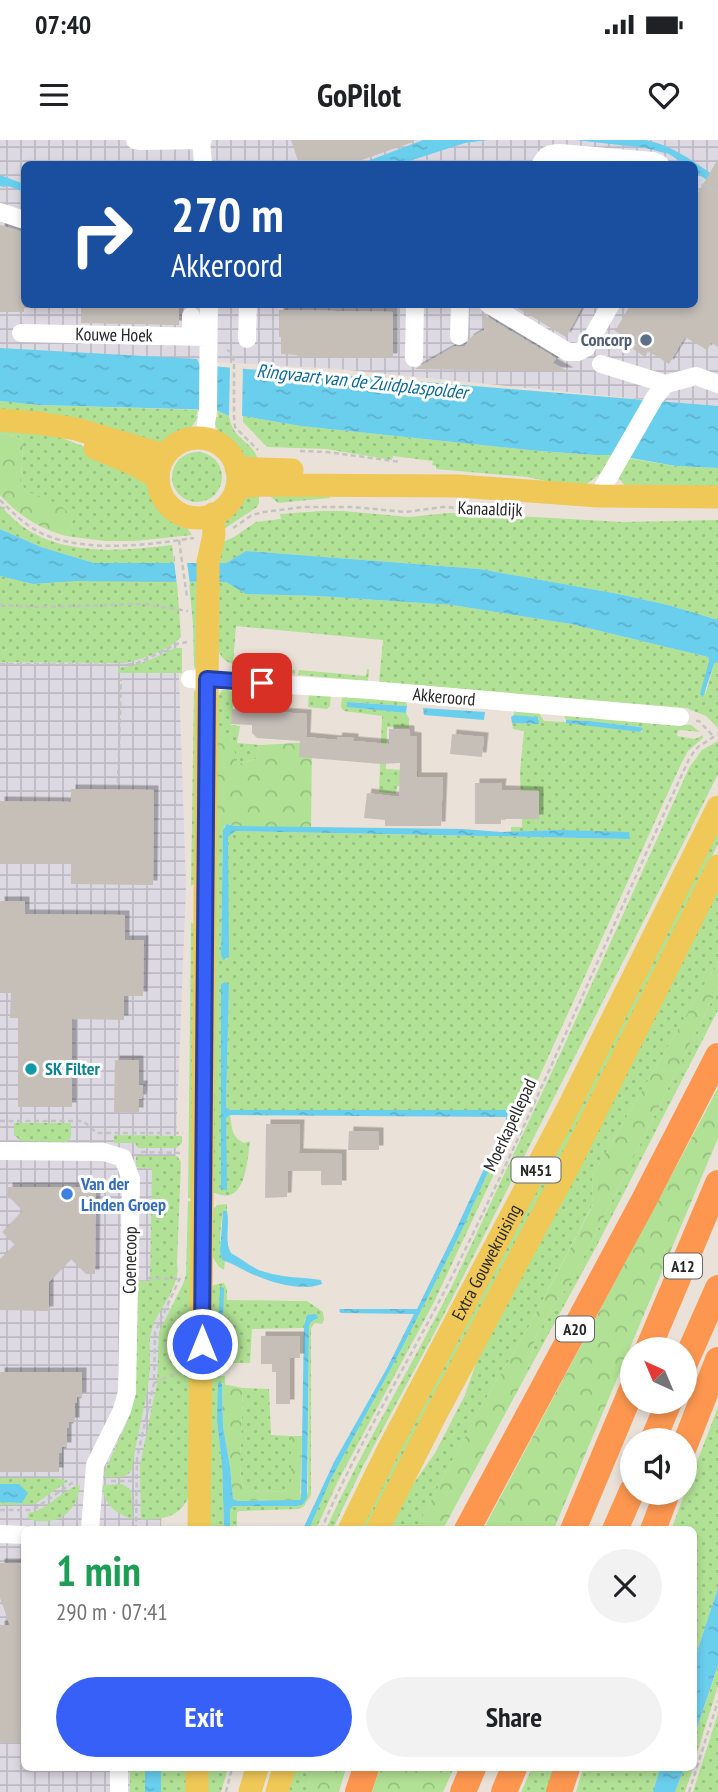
<!DOCTYPE html>
<meta charset="utf-8">
<style>
body{margin:0;font-family:"PT Sans Narrow",sans-serif;background:#f2f2f2;color:#202124;height:100vh;display:flex;flex-direction:column;font-size:26px;white-space:nowrap}
*{box-sizing:border-box;margin:0}
p{font-size:23px;color:#757577}
.icon{flex:none;width:38px;height:38px;fill:none;stroke:currentColor;stroke-width:2;stroke-linecap:round;stroke-linejoin:round}
.map{position:relative;flex:1;overflow:hidden}
.sheet{position:absolute;left:21px;top:1386px;width:676px;height:245px;display:flex;flex-direction:column;background:#fff;border-radius:10px;box-shadow:0 4px 10px #0003}
.sheet>*{flex:none}
.top-card{position:absolute;left:21px;top:21px;width:677px;height:147px;border-radius:10px;box-shadow:0 4px 10px #0003;background:#1a4fa0;color:#fff;overflow:hidden}
.needle{width:46px;rotate:316deg}
.controls{position:absolute;left:620px;top:1197px;display:grid;gap:14px}
.controls a{display:grid;place-items:center;width:77px;height:77px;border-radius:50%;background:#fff;box-shadow:0 4px 10px #0003;font-size:35px}
.pin{position:absolute;display:grid;place-items:center;width:60px;height:60px;color:#fff;margin:-30px;border-radius:14px;box-shadow:0 4px 10px #0006}
.me{position:absolute;width:77px;margin:-38px;rotate:0deg;stroke-linejoin:round;filter:drop-shadow(0 0 5px #0008)}
.turn{display:flex;align-items:center;gap:24px;height:147px;padding:0 35px;font-size:32px}
.turn .icon{width:91px;height:91px;stroke-width:2.5}
.turn b{display:block;font-size:49px;line-height:60px}
.round{display:grid;place-items:center;flex:none;width:74px;height:74px;border-radius:37px;background:#f2f2f2}
.overview{display:flex;align-items:center;justify-content:space-between;height:119px;padding:0 35px}
h1{font-size:42px;font-weight:700;line-height:52px;color:#1e9e55}
.cta{display:flex;gap:14px;margin-top:auto;padding:14px 35px}
.cta a{flex:1;height:80px;border-radius:42px;background:#3760f8;color:#fff;font-size:28px;font-weight:700;line-height:80px;text-align:center}
.cta a+a{background:#f2f2f2;color:#202124}
.status{display:flex;justify-content:space-between;align-items:center;height:49px;padding:0 35px;background:#fff;direction:ltr}
.status svg{height:19px;fill:currentColor}
header{display:flex;justify-content:space-between;align-items:center;height:91px;padding:0 35px;background:#fff;font-size:32px;font-weight:700}
.map>svg:first-child{display:block}
.industrial{fill:url(#industrial-grid);fill-rule:evenodd}
.grass{fill:url(#grass-dots)}
.forest{fill:url(#forest-crowns)}
.water{fill:url(#water-ripples)}
.pier{fill:#eae2d8}
.building{fill:#c5bfb8;filter:url(#shadow)}
.lines{fill:none;stroke-linecap:round;stroke-linejoin:round}
.path{stroke:#c3c3c3;stroke-width:2.5;stroke-dasharray:5 3.5;stroke-linecap:butt}
.minor{stroke:#fff;stroke-width:18}
.major{stroke:#efc858;stroke-width:23}
.highway{stroke:#fd9750;stroke-width:26}
.route-casing{stroke:#243ea1;stroke-width:18}
.route{stroke:#3760f8;stroke-width:12}
.service-dot{fill:#5c6f8a;stroke:#fff;stroke-width:2.5}
.culture-dot{fill:#0f9aa8;stroke:#fff;stroke-width:2.5}
.shop-dot{fill:#3f7fe0;stroke:#fff;stroke-width:2.5}
.labels{text-anchor:middle;stroke-width:6;stroke-linejoin:round;paint-order:stroke}
.shield{fill:#fff;stroke:#686868;stroke-width:2}
.shield-label{font-size:16px;font-weight:bold;fill:#272727}
.street-label{font-size:18px;fill:#272727;stroke:#fff}
.service-label{font-size:18px;font-weight:bold;fill:#4e5e75;stroke:#fff;text-anchor:end}
.culture-label{font-size:18px;font-weight:bold;fill:#0d838f;stroke:#fff;text-anchor:start}
.shop-label{font-size:18px;font-weight:bold;fill:#366cbe;stroke:#fff;text-anchor:start}
.water-label{font-size:19px;font-style:italic;fill:#0e6a95;stroke:#fff}
</style>
<div class="status"><b>07:40</b><svg viewBox="0 0 49 12"><path d="M0 12V9h3v3zM5 12V6h3v6zM10 12V3h3v9zM15 12V0h3v12zM26 1h20v11H26zM47 4h2v5h-2z"/></svg></div>
<header><svg class="icon" aria-label="menu" viewBox="0 0 24 24"><path d="M4 6h16M4 12h16M4 18h16"/></svg>GoPilot<svg class="icon" aria-label="heart" viewBox="0 0 24 24"><path d="M12 20l-8-8c-3-5 5-10 8-4 3-6 11-1 8 4z"/></svg></header>
<div class="map">
<svg width="718" height="1652" viewBox="0 0 718 1652">
<defs>
<pattern id="industrial-grid" width="8" height="8" patternUnits="userSpaceOnUse" patternTransform="scale(1.75)"><rect width="8" height="8" fill="#dcd9e2"/><path d="M0 4h8M4 0v8" fill="none" stroke="#bdbac2"/></pattern>
<pattern id="grass-dots" width="8" height="8" patternUnits="userSpaceOnUse" patternTransform="scale(1.75)"><rect width="8" height="8" fill="#b0e194"/><path d="M2 2h.1M6 6h.1" fill="none" stroke="#97c180" stroke-width="1.8" stroke-linecap="round"/></pattern>
<pattern id="forest-crowns" width="20" height="18" patternUnits="userSpaceOnUse" patternTransform="scale(1.75)"><rect width="20" height="18" fill="#b0e194"/><path d="M2 6a3 3 0 1 1 6 0M12 15a3 3 0 1 1 6 0" fill="none" stroke="#97c180"/></pattern>
<pattern id="water-ripples" width="26" height="14" patternUnits="userSpaceOnUse" patternTransform="scale(1.75)"><rect width="26" height="14" fill="#6aceed"/><path d="M2 4q2-2 4 0t4 0M15 11q2-2 4 0t4 0" fill="none" stroke="#5cb1cb"/></pattern>
<filter id="shadow"><feDropShadow dx="4.5" dy="-4.5" stdDeviation="0" flood-color="#0004"/></filter>
</defs>
<rect width="100%" height="100%" fill="#eae2d8"/>
<!-- industrial -->
<path class="industrial" d="M 0,0 L 718,0 L 718,267 L 338,229 L 183,220 L 0,216 ZM 24,24 L 695,24 L 695,164 L 24,164 Z
M 175,416 L 186,746 L 161,1389 L 24,1390 L 24,1628 L 152,1628 L 151,1652 L 0,1652 L 0,418 Z"/>
<!-- grass -->
<path class="grass" d="M 0,261 L 39,265 L 198,270 L 196,276 L 198,277 L 191,288 L 161,305 L 0,271 Z
M 217,271 L 229,276 C 233,302 252,299 258,320 C 254,320 250,321 246,320 C 239,318 220,296 217,289 C 215,285 214,281 214,277 L 218,277 Z
M 243,276 L 301,286 L 539,311 L 595,315 L 614,315 L 605,330 L 584,346 L 560,344 L 527,337 L 436,329 L 436,326 L 432,325 L 433,321 L 393,316 L 392,320 L 326,309 L 267,307 L 243,282 Z
M 0,288 L 33,291 L 62,298 L 80,305 L 115,321 L 150,344 L 161,365 L 171,376 L 183,382 L 192,395 L 135,401 L 105,401 L 66,396 L 73,380 L 25,350 L 21,342 L 23,301 L 16,296 L 0,294 Z
M172 337a25 25 0 1 1 50 0a25 25 0 1 1-50 0Z
M 627,318 L 676,326 L 718,328 L 718,349 L 628,349 L 617,336 Z
M 259,349 L 259,363 L 257,367 L 224,389 L 222,379 L 241,357 Z
M 271,349 L 330,357 L 330,358 L 278,363 L 271,357 Z
M 0,365 C 10,376 20,386 33,393 C 75,416 127,410 172,405 L 174,423 L 94,423 L 41,407 L 0,389 Z
M 321,371 L 343,371 L 409,377 L 448,373 L 484,374 L 622,382 L 718,380 L 718,480 L 668,465 L 619,454 L 480,429 L 246,411 L 226,423 L 218,423 L 218,404 L 234,397 L 256,382 L 281,379 L 280,374 Z
M 0,436 L 33,444 L 74,441 L 177,442 L 181,497 C 168,511 143,519 124,523 L 0,522 Z
M 189,442 L 198,442 L 199,524 L 196,529 L 194,527 L 193,484 Z
M 218,442 L 226,442 L 246,454 L 318,456 L 452,465 L 571,484 L 708,517 L 709,521 L 705,556 L 714,524 L 718,521 L 718,588 L 706,576 L 686,568 L 379,542 L 383,500 L 236,486 L 233,524 C 227,522 223,520 220,514 C 215,505 218,456 218,442 Z
M 175,508 L 182,508 L 182,533 L 118,533 L 118,528 C 140,526 156,517 175,508 Z
M 248,516 L 250,517 L 249,525 L 295,530 L 295,534 L 247,528 Z
M 367,529 L 369,529 L 368,541 L 298,535 L 299,530 L 366,536 Z
M 223,549 L 293,550 L 292,565 L 287,561 L 287,556 L 234,557 L 231,585 L 240,586 L 237,603 L 261,605 L 256,619 L 237,624 L 231,598 L 215,598 L 218,556 Z
M 194,551 L 196,552 L 198,741 L 191,746 Z
M 309,552 L 331,554 L 330,566 L 327,569 L 308,567 Z
M 342,555 L 406,561 L 407,566 L 348,562 L 347,567 L 406,573 L 409,579 L 409,588 L 387,587 L 386,629 L 418,631 L 417,645 L 397,646 L 396,654 L 379,652 L 382,576 L 344,571 L 341,567 Z
M 514,570 L 539,573 L 544,581 L 565,582 L 640,592 L 642,592 L 642,587 L 589,581 L 566,580 L 564,575 L 691,585 L 700,592 L 680,590 L 678,591 L 677,596 L 695,599 L 703,595 L 703,598 L 688,611 L 681,624 L 526,966 L 434,1162 L 338,1341 L 316,1389 L 309,1389 L 331,1339 L 402,1208 L 461,1092 L 514,975 L 514,972 L 509,970 L 229,970 L 226,967 L 229,845 L 223,843 L 221,844 L 221,1050 L 226,978 L 228,975 L 230,975 C 232,987 231,997 244,1003 L 250,1001 C 247,1021 246,1069 213,1052 L 214,694 L 223,692 L 221,815 L 224,819 L 227,819 L 228,696 L 235,691 L 630,699 L 560,690 L 511,692 L 511,687 L 522,687 L 520,632 L 524,591 L 513,589 L 512,583 L 537,584 L 539,579 L 538,577 L 514,575 Z
M 718,601 L 718,634 L 696,678 L 439,1184 L 363,1326 L 333,1389 L 326,1389 C 364,1305 412,1225 454,1142 L 563,908 L 689,628 L 702,610 Z
M 718,688 L 718,704 L 602,937 L 367,1389 L 359,1390 Z
M 718,748 L 718,821 L 592,1036 L 593,1064 L 527,1190 L 478,1272 L 416,1389 L 388,1390 L 402,1360 L 435,1313 L 465,1255 L 481,1209 Z
M 191,782 L 196,786 L 195,1059 L 188,1058 Z
M 718,848 L 718,870 L 595,1109 L 525,1237 L 536,1196 L 554,1165 L 565,1150 L 587,1111 Z
M 14,983 L 71,983 L 71,997 L 67,1002 L 21,1001 L 14,995 Z
M 114,995 L 182,996 L 182,1003 L 176,1008 L 138,1008 L 135,1003 L 114,1003 Z
M 138,1016 L 177,1016 L 181,1022 L 177,1123 C 181,1147 159,1167 152,1189 C 147,1204 152,1222 149,1238 C 145,1269 136,1299 132,1329 C 127,1340 115,1337 105,1337 L 104,1335 L 106,1328 L 127,1282 L 134,1253 L 135,1141 L 150,1141 L 152,1029 L 136,1027 L 136,1017 Z
M 188,1061 L 195,1062 L 192,1220 L 189,1223 L 189,1356 C 180,1378 162,1379 141,1380 L 140,1325 L 157,1243 L 159,1192 L 183,1144 L 186,1135 Z
M 227,1064 L 227,1071 L 223,1072 C 220,1087 219,1104 222,1119 L 225,1120 L 224,1130 L 219,1127 L 210,1113 L 210,1074 L 217,1065 Z
M 224,1143 L 227,1149 L 227,1160 L 300,1161 L 307,1161 L 323,1172 L 324,1180 L 322,1184 L 315,1183 L 311,1188 L 311,1355 L 304,1366 L 299,1369 L 239,1371 L 237,1373 L 237,1389 L 230,1389 L 230,1370 L 233,1366 L 308,1353 L 309,1186 L 311,1182 L 317,1179 L 305,1179 L 304,1188 L 252,1189 L 250,1223 L 215,1223 L 209,1218 L 209,1149 L 214,1145 Z
M 215,1236 L 225,1236 L 225,1246 L 221,1242 L 217,1281 L 222,1324 L 224,1389 L 207,1390 L 208,1240 Z
M 243,1248 L 269,1249 L 271,1295 L 291,1296 L 291,1351 C 285,1352 258,1352 252,1351 C 248,1350 245,1347 242,1344 L 240,1325 Z
M 718,1267 L 718,1448 L 693,1524 L 693,1390 L 671,1390 Z
M 0,1338 L 56,1338 L 68,1341 L 35,1364 L 0,1365 L 0,1362 L 22,1363 L 19,1344 L 0,1344 Z
M 122,1344 L 131,1350 L 133,1379 C 117,1375 101,1362 103,1345 Z
M 80,1345 C 77,1375 55,1387 28,1379 L 28,1373 C 49,1370 60,1350 80,1345 Z
M 718,1526 L 718,1546 L 693,1626 L 693,1600 Z
M 718,1573 L 718,1652 L 693,1652 Z
M 130,1628 L 145,1628 L 145,1652 L 130,1652 Z
M 161,1628 L 189,1628 L 189,1652 L 161,1652 Z
M 205,1628 L 228,1628 L 221,1652 L 205,1652 Z
M 294,1628 L 313,1628 L 306,1652 L 286,1652 Z
M 532,1628 L 555,1628 L 547,1652 L 521,1652 Z
M 583,1628 L 660,1628 L 653,1652 L 576,1652 Z
M 684,1628 L 693,1628 L 685,1652 L 675,1652 Z"/>
<!-- forest -->
<path class="forest" d="M 0,294 L 16,296 L 23,301 L 21,342 L 25,350 C 45,360 62,360 73,380 L 66,396 C 40,389 18,375 0,355 Z
M 218,595 L 231,598 L 238,624 L 256,619 L 261,605 L 312,602 L 311,688 L 235,686 L 229,684 L 224,687 L 223,692 L 214,694 L 215,598 Z
M 718,821 L 718,848 L 587,1111 L 565,1150 L 554,1165 L 536,1196 L 525,1237 L 443,1389 L 416,1389 L 478,1272 L 527,1190 L 593,1065 L 592,1036 Z
M 718,948 L 718,998 L 554,1389 L 483,1390 Z
M 222,1244 L 243,1248 L 240,1325 L 242,1344 C 245,1347 248,1350 252,1351 C 257,1352 285,1352 291,1351 L 291,1296 L 302,1296 L 300,1360 L 238,1361 L 233,1359 L 230,1327 L 223,1286 Z
M 313,1628 L 346,1628 L 339,1652 L 306,1652 Z
M 380,1628 L 454,1628 L 443,1652 L 372,1652 Z"/>
<!-- water -->
<path class="water" d="M 423,0 L 488,0 L 465,3 L 400,24 L 360,24 Z
M 576,0 L 645,0 C 673,5 695,23 718,38 L 714,45 L 695,32 L 695,24 L 684,24 L 669,14 L 645,8 Z
M 0,35 L 24,44 L 24,52 L 8,46 L 4,47 L 0,46 Z
M 0,208 L 197,219 L 200,225 L 246,229 L 390,239 L 718,266 L 718,328 L 676,326 L 614,315 L 595,315 L 539,311 L 301,286 L 243,276 L 229,276 L 216,270 L 39,265 L 0,261 Z
M 0,389 L 41,407 L 94,423 L 226,423 L 246,411 L 480,429 L 619,454 L 668,465 L 718,480 L 718,521 L 714,524 L 703,557 L 700,554 L 709,521 L 708,517 L 571,484 L 452,465 L 318,456 L 246,454 L 226,442 L 74,441 L 33,444 L 0,436 Z
M 237,552 L 286,555 L 287,561 L 234,557 L 234,553 Z
M 347,562 L 407,566 L 406,573 L 347,567 Z
M 423,568 L 485,572 L 484,580 L 424,575 Z
M 514,575 L 538,577 L 539,583 L 537,584 L 512,583 L 511,577 Z
M 566,580 L 589,581 L 641,587 L 643,589 L 640,592 L 566,583 Z
M 227,684 L 235,686 L 463,689 L 501,692 L 560,690 L 629,692 L 630,699 L 235,691 L 228,697 L 229,817 L 223,820 L 221,815 L 223,690 Z
M 225,842 L 229,845 L 226,967 L 229,970 L 509,970 L 514,972 L 514,975 L 461,1092 L 402,1208 L 331,1339 L 309,1389 L 303,1389 L 334,1322 L 387,1228 L 414,1174 L 341,1173 L 339,1171 L 340,1169 L 417,1169 L 453,1096 L 506,981 L 506,977 L 230,975 L 226,978 L 227,1050 L 221,1050 L 221,844 Z
M 223,1071 L 227,1071 C 230,1085 224,1101 231,1113 C 242,1119 253,1129 265,1132 C 284,1138 302,1137 321,1140 L 322,1144 C 304,1151 275,1144 257,1136 C 245,1132 235,1124 222,1120 L 220,1111 Z
M 220,1147 L 224,1148 L 222,1217 L 217,1217 Z
M 315,1174 L 317,1175 L 318,1178 L 311,1182 L 309,1186 L 307,1358 L 303,1364 L 297,1366 L 233,1366 L 230,1370 L 230,1389 L 224,1389 L 222,1324 L 217,1281 L 218,1243 L 221,1242 L 222,1244 L 223,1286 L 230,1327 L 233,1359 L 238,1361 L 300,1360 L 301,1359 L 304,1185 L 307,1175 Z
M 0,1344 L 19,1344 L 28,1353 L 22,1363 L 0,1362 Z
M 718,1448 L 718,1525 L 693,1600 L 693,1524 Z
M 145,1628 L 161,1628 L 161,1652 L 145,1652 Z
M 660,1628 L 684,1628 L 675,1652 L 653,1652 Z"/>
<!-- pier -->
<path class="pier" d="M 230,224 L 243,226 L 242,276 L 229,276 Z
M 174,421 L 187,422 L 190,445 L 177,445 Z"/>
<!-- building -->
<path class="building" d="M 291,0 L 413,0 L 413,2 L 350,24 L 299,24 Z
M 718,19 L 718,207 L 711,203 L 707,210 L 685,197 L 669,224 L 648,211 L 645,217 L 633,209 L 636,204 L 615,191 L 631,164 L 695,164 L 695,58 Z
M 0,85 L 24,92 L 24,172 L 0,172 Z
M 81,164 L 179,164 L 179,185 L 81,183 Z
M 511,164 L 584,164 L 566,197 Z
M 279,170 L 393,172 L 393,218 L 297,217 L 297,215 L 281,214 L 281,197 L 279,197 Z
M 484,175 L 556,218 L 553,223 L 569,232 L 415,229 L 455,206 L 459,207 L 465,206 L 470,198 L 484,190 Z
M 232,569 L 307,574 L 306,597 L 337,600 L 338,597 L 354,598 L 354,601 L 389,604 L 389,589 L 410,590 L 410,596 L 417,597 L 417,637 L 443,637 L 441,686 L 385,686 L 385,680 L 364,678 L 367,653 L 399,657 L 400,623 L 381,624 L 299,617 L 300,601 L 257,598 L 252,593 L 252,585 L 231,584 Z
M 452,594 L 484,597 L 482,617 L 450,614 Z
M 475,643 L 502,643 L 501,650 L 539,651 L 539,679 L 501,679 L 501,684 L 475,684 Z
M 71,649 L 154,650 L 153,745 L 71,744 L 71,724 L 0,724 L 0,661 L 71,662 Z
M 0,761 L 25,761 L 25,774 L 125,775 L 125,800 L 144,800 L 143,856 L 124,856 L 124,880 L 72,879 L 72,967 L 18,967 L 18,878 L 10,878 L 11,853 L 0,853 Z
M 115,920 L 139,920 L 139,945 L 143,945 L 142,959 L 139,959 L 139,972 L 114,972 Z
M 266,984 L 300,984 L 299,1013 L 342,1014 L 342,1045 L 321,1045 L 321,1031 L 288,1031 L 287,1057 L 265,1058 Z
M 349,991 L 379,992 L 379,1010 L 348,1010 Z
M 8,1047 L 96,1047 L 95,1134 L 86,1134 L 71,1119 L 49,1142 L 49,1171 L 0,1170 L 0,1119 L 15,1105 L 2,1092 L 23,1071 L 8,1056 Z
M 261,1196 L 300,1196 L 300,1218 L 290,1218 L 290,1264 L 276,1264 L 276,1232 L 272,1232 L 272,1224 L 261,1224 Z
M 0,1232 L 82,1232 L 82,1257 L 77,1257 L 77,1263 L 75,1262 L 75,1282 L 69,1282 L 69,1288 L 67,1288 L 67,1307 L 62,1307 L 62,1313 L 59,1313 L 59,1332 L 0,1332 Z
M 0,1423 L 24,1423 L 24,1602 L 0,1602 L 0,1485 L 10,1485 L 0,1458 Z"/>
<g class="lines">
<!-- path -->
<path class="path" d="M 695,50 L 698,50 L 704,44 L 718,53
M 227,210 L 231,212 L 234,221 L 234,276 L 235,287 L 258,310
M 300,311 L 327,312 L 401,322
M 0,360 C 13,373 26,386 43,394 C 87,413 147,405 194,398
M 0,368 L 8,368
M 233,388 L 252,375 L 264,372 L 303,367 L 354,367 L 405,372 L 443,367 L 477,369
M 179,400 L 187,457
M 0,465 L 39,467 L 144,464 L 188,471
M 0,524 L 123,525 L 138,523 L 177,504 L 187,502
M 696,581 L 699,581 L 714,597
M 118,643 L 121,539
M 0,981 L 83,981 L 97,993 L 183,993
M 141,1012 L 183,1013
M 147,1138 L 179,1139
M 154,1243 L 180,1232
M 111,1341 L 136,1341
M 0,1370 L 33,1370 L 72,1343 L 77,1343
M 136,1390 L 137,1318 L 154,1243 L 155,1192 L 180,1138
M 321,1390 C 362,1294 419,1206 464,1112 C 544,949 614,781 690,617 L 698,607 L 718,594
M 226,1652 L 232,1628
M 689,1652 L 718,1561"/>
<!-- minor -->
<path class="minor" d="M 135,0 L 141,1 L 203,0
M 201,0 L 203,24
M 541,24 C 545,15 550,13 560,13 L 653,21 L 660,24
M 0,72 L 24,80
M 488,164 L 568,212 L 578,212 L 586,208 L 611,164
M 21,193 L 208,197
M 459,196 L 460,164
M 191,197 L 191,176
M 247,199 L 248,164
M 414,218 L 415,164
M 601,224 L 666,244 L 696,236 L 718,244
M 204,298 L 208,270 L 209,164
M 598,356 L 655,257 L 666,244
M 190,539 L 371,550 L 680,577
M 0,1011 L 104,1012 L 123,1018 L 131,1039 L 127,1252 L 122,1270 L 95,1325 L 90,1390
M 0,1394 L 24,1395
M 119,1652 L 119,1628"/>
<!-- major -->
<g class="major">
<path d="M 0,280 L 38,283 L 76,289 L 164,315"/>
<circle cx="198" cy="338" r="40"/>
<path d="M 95,308 L 136,325 L 158,338"/>
<path d="M 236,328 L 292,330"/>
<path d="M 237,347 L 262,345 L 459,346 L 598,356 L 718,357"/>
<path d="M 199,1390 L 208,445 L 208,422 L 214,395 L 213,374"/>
<path id="s1" d="M 349,1390 L 388,1310 L 570,964 L 718,667"/>
<path d="M 377,1390 L 436,1274 L 568,1027 L 718,726"/>
<path d="M 197,1652 L 197,1628"/>
<path d="M 250,1652 L 257,1628"/>
<path d="M 277,1652 L 284,1628"/>
</g>
<!-- highway -->
<path class="highway" d="M 648,1209 L 718,1043
M 684,1225 L 718,1148
M 653,1300 L 669,1262
M 684,1307 L 718,1220
M 467,1390 L 643,1062 L 718,916
M 573,1390 L 632,1249
M 615,1390 L 632,1351
M 653,1390 L 667,1353
M 358,1652 L 366,1628
M 463,1652 L 473,1628
M 504,1652 L 514,1628
M 559,1652 L 567,1628"/>
</g>
<g class="lines">
<!-- route casing -->
<g class="route-casing">
<path id="route" d="M 202,1204 L 207,539 L 262,543"/>
</g>
<!-- route -->
<use href="#route" class="route"/>
</g>
<!-- markers -->
<circle class="service-dot" cx="646" cy="200" r="7"/>
<circle class="culture-dot" cx="31" cy="929" r="7"/>
<circle class="shop-dot" cx="67" cy="1054" r="7"/>
<g class="labels">
<!-- shield labels -->
<g class="shield">
<rect x="511.5" y="1017.5" width="49" height="25" rx="5"/>
<rect x="664" y="1113.5" width="38" height="25" rx="5"/>
<rect x="556" y="1176.5" width="38" height="25" rx="5"/>
</g>
<g class="shield-label">
<text x="536" y="1036">N451</text>
<text x="683" y="1132">A12</text>
<text x="575" y="1195">A20</text>
</g>
<!-- street labels -->
<g class="street-label">
<text transform="translate(114 195) rotate(1)" y="6">Kouwe Hoek</text>
<text transform="translate(490 369) rotate(2)" y="6">Kanaaldijk</text>
<text transform="translate(444 557) rotate(5)" y="6">Akkeroord</text>
<text transform="translate(510 985) rotate(-65)" y="6">Moerkapellepad</text>
<text transform="translate(130 1120) rotate(-89)" y="6">Coenecoop</text>
<text dy="6" stroke="none"><textPath href="#s1" startOffset="301">Extra Gouwekruising</textPath></text>
</g>
<!-- service labels -->
<g class="service-label">
<text x="632" y="206">Concorp</text>
</g>
<!-- culture labels -->
<g class="culture-label">
<text x="45" y="935">SK Filter</text>
</g>
<!-- shop labels -->
<g class="shop-label">
<text x="81" y="1050">Van der<tspan x="81" dy="21">Linden Groep</tspan></text>
</g>
<!-- water labels -->
<g class="water-label">
<text transform="translate(362 241) rotate(6)" y="7">Ringvaart van de Zuidplaspolder</text>
</g>
</g>
</svg>
<div class="controls">
<a><svg class="needle" viewBox="-14 -14 28 28"><path d="M0-13l5 13h-10z" fill="#e53935"/><path d="M0 13l5-13h-10z" fill="#757577"/></svg></a>
<a><svg class="icon" aria-label="sound" viewBox="0 0 24 24"><path d="M4 9h4l5-4v14l-5-4H4zM17 9q2 3 0 6"/></svg></a>
</div>
<div class="pin" style="left:262px;top:543px;background:#d93025"><svg class="icon" aria-label="arrive" viewBox="0 0 24 24"><path d="M6 21V4h12l-3 4 3 4H6"/></svg></div>
<svg class="me" style="left:202px;top:1204px" viewBox="-20 -20 40 40"><circle r="17" fill="#3760f8" stroke="#fff" stroke-width="3"/><path d="M0-11L8 9 0 5-8 9z" fill="#fff"/></svg>
<div class="top-card">
<div class="turn"><svg class="icon" aria-label="right" viewBox="0 0 24 24"><path d="M7 20v-9h11M14 6l5 5-5 5"/></svg><div><b>270 m</b>Akkeroord</div></div>
</div>
<section class="sheet">
<div class="overview"><div><h1>1 min</h1><p>290 m · 07:41</p></div><a class="round"><svg class="icon" aria-label="close" viewBox="0 0 24 24"><path d="M6 6l12 12M18 6L6 18"/></svg></a></div>
<div class="cta"><a>Exit</a><a>Share</a></div>
</section>
</div>
